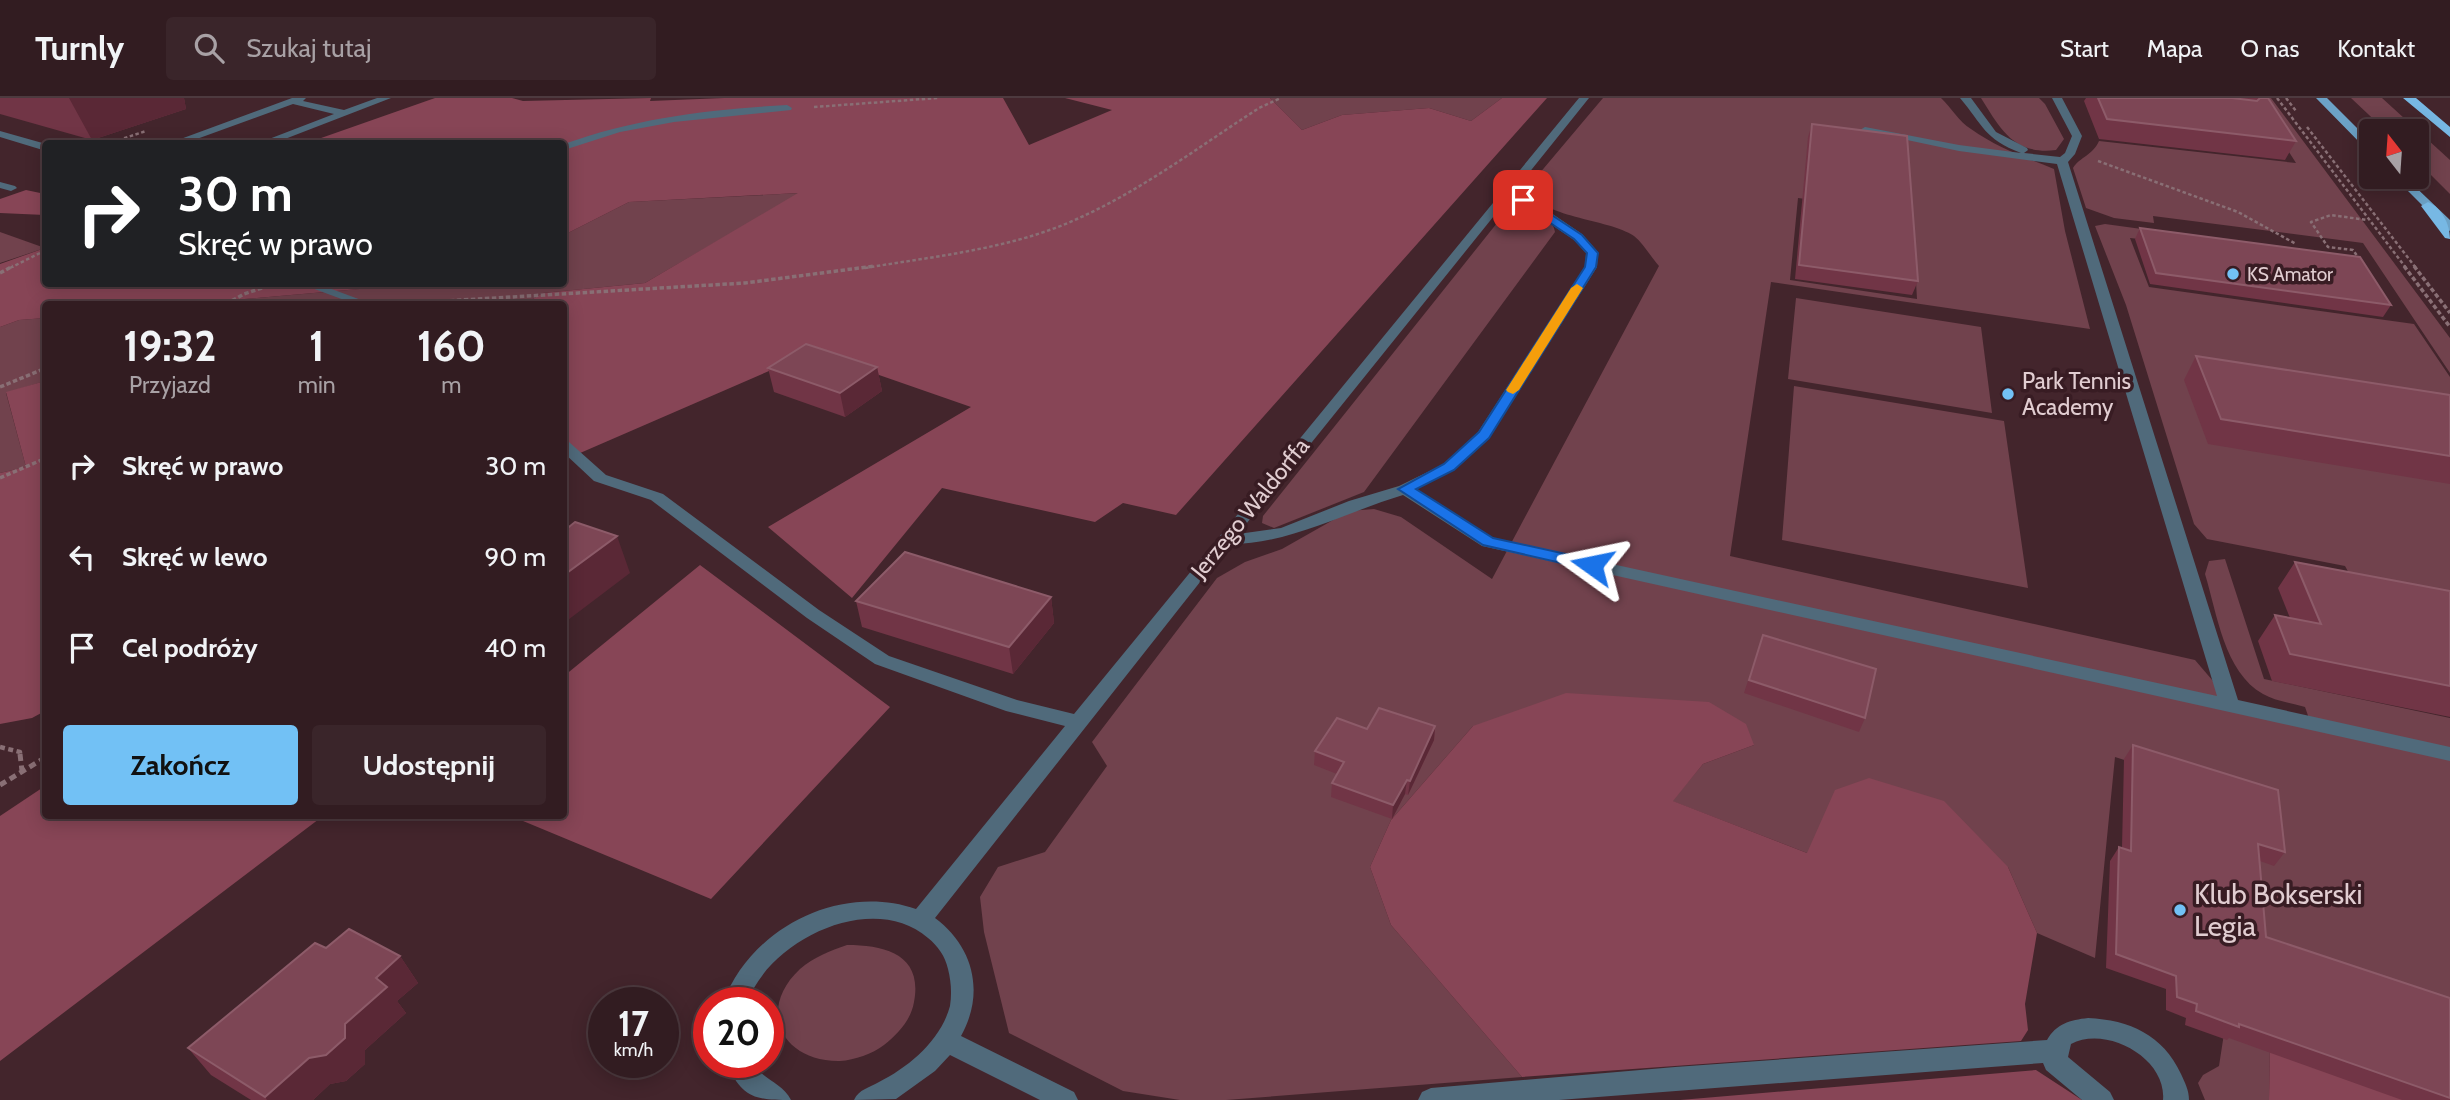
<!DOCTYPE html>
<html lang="pl">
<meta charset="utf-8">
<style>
body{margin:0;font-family:Cabin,sans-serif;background:#3a252a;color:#f1f3f6;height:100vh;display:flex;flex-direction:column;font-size:26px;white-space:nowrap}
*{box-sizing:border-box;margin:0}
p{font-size:23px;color:#a8a1a5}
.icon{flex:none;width:38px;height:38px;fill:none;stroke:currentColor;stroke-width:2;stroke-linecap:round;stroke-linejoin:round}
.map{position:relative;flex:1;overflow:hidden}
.drawer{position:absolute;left:42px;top:203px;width:525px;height:518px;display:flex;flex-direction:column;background:#321c21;border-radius:7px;box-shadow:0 4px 18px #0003,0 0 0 2px #4d3a3f}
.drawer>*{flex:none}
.top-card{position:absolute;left:42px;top:42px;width:525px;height:147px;border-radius:7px;box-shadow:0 4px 18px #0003,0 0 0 2px #4d3a3f;background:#202124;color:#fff;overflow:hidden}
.needle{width:46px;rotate:343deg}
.buttons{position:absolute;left:2359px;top:21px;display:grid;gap:14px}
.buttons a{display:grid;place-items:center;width:70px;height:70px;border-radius:7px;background:#321c21;box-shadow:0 4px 18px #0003,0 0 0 2px #4d3a3f;font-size:35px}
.speed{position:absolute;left:588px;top:889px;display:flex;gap:14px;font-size:35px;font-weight:700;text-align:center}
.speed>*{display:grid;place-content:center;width:91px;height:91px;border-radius:50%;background:#321c21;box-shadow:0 4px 18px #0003,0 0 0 2px #4d3a3f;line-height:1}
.speed small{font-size:18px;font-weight:400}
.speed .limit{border:10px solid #d22;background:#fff;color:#111}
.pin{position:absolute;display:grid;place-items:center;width:60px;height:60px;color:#fff;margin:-30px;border-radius:14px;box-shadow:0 4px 10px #0006}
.me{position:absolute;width:77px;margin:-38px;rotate:282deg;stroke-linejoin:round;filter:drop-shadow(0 0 5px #0008)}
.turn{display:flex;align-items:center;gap:24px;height:147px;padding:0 21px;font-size:32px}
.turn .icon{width:91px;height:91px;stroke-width:2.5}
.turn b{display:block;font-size:49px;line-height:60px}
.eta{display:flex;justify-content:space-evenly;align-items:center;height:119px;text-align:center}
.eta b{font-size:42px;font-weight:800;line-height:49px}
.primary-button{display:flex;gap:14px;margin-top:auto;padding:14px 21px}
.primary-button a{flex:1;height:80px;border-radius:7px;background:#72c1f5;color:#111;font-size:28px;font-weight:800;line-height:80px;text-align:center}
.primary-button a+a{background:#3a252a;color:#f1f3f6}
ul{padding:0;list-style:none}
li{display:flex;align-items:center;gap:21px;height:91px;padding:0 21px}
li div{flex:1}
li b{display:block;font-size:26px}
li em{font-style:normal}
header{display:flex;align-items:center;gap:42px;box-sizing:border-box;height:98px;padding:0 35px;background:#321c21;border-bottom:2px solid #4d3a3f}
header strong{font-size:33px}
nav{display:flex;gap:38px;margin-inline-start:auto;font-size:24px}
.search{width:490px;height:63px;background:#3a252a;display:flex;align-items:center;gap:18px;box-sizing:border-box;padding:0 24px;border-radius:7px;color:#a8a1a5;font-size:26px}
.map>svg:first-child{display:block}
.green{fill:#71424d;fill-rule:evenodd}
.forest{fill:#874556}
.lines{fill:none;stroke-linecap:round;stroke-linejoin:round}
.path-far3{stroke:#896f75;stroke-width:2.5;stroke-dasharray:3.5 2.5;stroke-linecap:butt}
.path-far2{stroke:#896f75;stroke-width:3.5;stroke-dasharray:4.5 2.5;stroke-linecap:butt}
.path-far1{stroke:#896f75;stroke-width:4.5;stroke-dasharray:5 3.5;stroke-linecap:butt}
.path{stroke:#896f75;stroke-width:5;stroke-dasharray:7 4.5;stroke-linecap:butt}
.minor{fill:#506a7b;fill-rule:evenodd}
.major{fill:#6ca2c7;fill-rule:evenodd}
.highway{fill:#77b8e4;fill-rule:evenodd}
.wall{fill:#713546}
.shaded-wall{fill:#5a2836}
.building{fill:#7d4655;stroke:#8d5b69;stroke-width:2}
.route{fill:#1a73e8;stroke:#114b97;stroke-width:2}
.slow{fill:#f59e0b}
.poi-dot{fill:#72c1f5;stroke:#381c23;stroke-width:2.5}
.labels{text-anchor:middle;stroke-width:7;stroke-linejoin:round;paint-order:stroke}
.far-poi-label{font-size:19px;fill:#e1cdd1;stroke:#381c23;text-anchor:start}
.poi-label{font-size:23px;fill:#e1cdd1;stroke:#381c23;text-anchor:start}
.street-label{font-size:23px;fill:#e1cdd1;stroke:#381c23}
.near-poi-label{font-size:28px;fill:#e1cdd1;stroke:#381c23;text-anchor:start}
</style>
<header>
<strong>Turnly</strong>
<div class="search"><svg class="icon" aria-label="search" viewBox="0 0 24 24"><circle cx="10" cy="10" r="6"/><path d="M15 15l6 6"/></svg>Szukaj tutaj</div>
<nav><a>Start</a><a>Mapa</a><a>O nas</a><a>Kontakt</a></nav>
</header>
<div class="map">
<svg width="2450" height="1002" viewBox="0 0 2450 1002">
<rect width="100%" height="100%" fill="#43252c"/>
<!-- green -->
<path class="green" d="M 1270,0 L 1502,0 L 1471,23 L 1429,10 L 1342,17 L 1302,32 Z
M 1603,0 L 1941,0 C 1951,9 1959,24 1971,31 C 1996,49 2026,60 2054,71 L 2065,133 L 2090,231 L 1771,184 L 1730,458 L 2195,562 L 2225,597 L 2244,611 L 2312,629 L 2305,609 C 2291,605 2275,603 2263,596 C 2224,574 2217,515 2205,476 L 2209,463 L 2225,461 L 2264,581 L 2450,620 L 2450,921 L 2257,851 L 2255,704 L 2115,659 L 2095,860 L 2037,835 L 2008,769 L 1807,755 L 1672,703 L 1703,666 L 1754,647 L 1473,628 L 1391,722 L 1370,769 L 1391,827 L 1522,979 L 1226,1002 L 1180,1002 L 1123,993 L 1009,935 L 984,834 L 980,799 L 998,769 L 1045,754 L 1107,668 L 1092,644 L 1217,480 L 1245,464 L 1282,451 L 1349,413 L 1374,411 L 1401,419 L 1492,481 L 1659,168 C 1651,159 1643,145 1634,138 C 1608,120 1539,121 1528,89 ZM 1798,100 L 1912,115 L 1917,201 L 1790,182 Z
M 1981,0 L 2039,0 L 2045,6 L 2064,41 L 2056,52 C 2014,57 2001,32 1981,0 Z
M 2161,0 L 2271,0 L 2450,240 L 2450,275 L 2363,145 L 2153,118 L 2154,125 L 2114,120 L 2086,110 L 2073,70 C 2080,59 2093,57 2099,43 L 2296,65 L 2273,29 Z
M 2351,0 L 2382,0 L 2450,62 L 2450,96 L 2417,63 L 2417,33 L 2386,33 Z
M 800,95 L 645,185 L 543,195 L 524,206 L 189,206 L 416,186 L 564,186 L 564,137 L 629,104 Z
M 1527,113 C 1539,118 1553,120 1555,134 L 1364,394 L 1274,430 L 1262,425 L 1263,418 L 1497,125 L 1507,114 Z
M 2105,126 L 2149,132 L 2157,143 L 2130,140 L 2149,189 L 2414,226 L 2450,279 L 2450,522 L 2366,506 L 2345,468 L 2207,441 L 2194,426 L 2126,207 L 2095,128 Z
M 0,134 L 45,150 L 0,165 Z
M 1796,200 L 1981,229 L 1992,315 L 1788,281 Z
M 45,220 L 45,283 L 6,295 L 26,369 L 0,375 L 0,229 L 19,222 Z
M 1794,288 L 2004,323 L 2028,490 L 1782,442 Z
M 847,847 C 886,847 923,857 914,904 C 911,922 898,936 884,947 C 872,956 855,962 840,963 C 782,964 756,912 800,871 C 814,859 830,853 847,847 Z
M 2225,929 L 2270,946 L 2269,1002 L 2205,1002 L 2198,985 L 2203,977 L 2219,968 Z"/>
<!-- forest -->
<path class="forest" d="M 435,0 L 512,0 L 523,3 L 651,0 L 650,3 L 724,0 L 1003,0 L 1029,47 L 1112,12 L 1065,0 L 1270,0 L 1302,32 L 1342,17 L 1429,10 L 1471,23 L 1502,0 L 1547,0 L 1176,417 L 1123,405 L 1095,424 L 942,390 L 852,500 L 768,429 L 971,309 L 813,254 L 564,362 L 564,206 L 524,206 L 543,195 L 645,185 L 798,95 L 629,104 L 564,137 L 564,46 L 304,46 Z
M 26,92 L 45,96 L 45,117 L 0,115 L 0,101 Z
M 45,150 L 46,186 L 416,186 L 189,206 L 46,206 L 45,220 L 19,222 L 0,229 L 0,166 Z
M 45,283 L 45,613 L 32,620 L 0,626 L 0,375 L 26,369 L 6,294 Z
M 700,467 L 890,609 L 711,801 L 511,718 L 564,718 L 564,578 Z
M 1566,595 L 1709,604 L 1746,626 L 1754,647 L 1703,666 L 1673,703 L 1807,755 L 1835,692 L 1869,680 L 1944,703 L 2008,769 L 2037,835 L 2025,906 L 2028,932 L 2021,943 L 1522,979 L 1391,827 L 1370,769 L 1391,722 L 1473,628 Z
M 45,688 L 46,718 L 323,718 L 0,963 L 0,718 Z
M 2270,946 L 2417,1002 L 2269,1002 Z
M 2036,972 L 2082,1002 L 1680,1002 Z"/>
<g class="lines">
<!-- path-far3 -->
<path class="path-far3" d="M 2277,0 L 2406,170
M 2286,0 L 2296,13
M 814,9 L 938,0
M 2307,29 L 2416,170
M 107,46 L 146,33
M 2098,63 L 2238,114 L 2296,146
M 2360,162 L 2353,152 L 2328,149 L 2311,124 L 2331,117 L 2367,122
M 10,170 L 46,152
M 865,170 C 936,158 1011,151 1077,121 C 1142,92 1200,48 1259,10 L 1281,0"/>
<!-- path-far2 -->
<path class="path-far2" d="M 2404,168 L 2450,229
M 2414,168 L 2450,215
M 0,175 L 13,168
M 226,206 L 244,196 L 274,186
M 394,206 L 745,185 L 875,168
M 0,289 L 46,270
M 0,380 L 46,360"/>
<!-- path-far1 -->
<path class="path-far1" d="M 0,649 L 20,654 L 20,657"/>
<!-- path -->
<path class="path" d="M 20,656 L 22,673
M 0,687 L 46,659"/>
<!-- minor -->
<path class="minor" d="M 292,0 L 306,0 L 303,3 L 344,12 L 377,0 L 391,0 L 272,46 L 256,46 L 334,16 L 293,6 L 183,46 L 167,46 Z
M 1579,0 L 1589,0 L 1516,91 L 1582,136 L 1598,154 L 1597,169 L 1489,340 L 1454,372 L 1416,391 L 1493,440 L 2217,598 L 2057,66 L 1959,53 L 1860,32 L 1865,29 L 1959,47 L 2021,55 C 1984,41 1983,27 1960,0 L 1971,0 L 1996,34 L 2027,50 L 2028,52 L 2024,55 L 2060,59 L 2065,55 L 2072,38 L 2052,0 L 2062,0 L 2082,38 L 2075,56 L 2068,64 L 2238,602 L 2450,649 L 2450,663 L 1482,448 L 1403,397 C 1346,414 1290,446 1230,446 L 935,820 C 974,849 985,895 961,938 L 1074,994 L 1078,1002 L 1040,1002 L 950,957 L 935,973 L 896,1001 L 854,1002 C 859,991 869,990 879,984 C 909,969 941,942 950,908 C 952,895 951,883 948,871 C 945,858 938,848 928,840 C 872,792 769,842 747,905 L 723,905 C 750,830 840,785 916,811 L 1065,628 L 1006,613 L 875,566 L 807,520 L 651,402 L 594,383 L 564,355 L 564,343 L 569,344 L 606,377 L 663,396 L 819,512 L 889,558 L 1017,602 L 1074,616 ZM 1510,98 L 1574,142 L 1586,155 L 1585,169 L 1478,334 L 1444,366 L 1399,388 L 1349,403 L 1281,430 L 1238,436 Z
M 787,7 L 792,10 L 791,12 L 674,24 L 620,34 L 564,52 L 564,46 C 636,20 711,11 787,7 Z
M 0,33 L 46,46 L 46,53 L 0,39 Z
M 0,84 L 15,88 L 17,90 L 11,93 L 0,90 Z
M 301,186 L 318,186 L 372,206 L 355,206 Z
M 2088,920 C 2130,922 2163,937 2181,976 C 2185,985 2189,992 2189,1002 L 2163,1002 C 2167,960 2106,927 2071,946 L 2068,959 L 2110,994 L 2114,1002 L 2082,1002 L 2046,972 L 2043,965 L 1559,1002 L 1418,1002 L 1422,994 L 1431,990 L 1675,969 L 2047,942 C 2056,926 2070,922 2088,920 Z
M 726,964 L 752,964 C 761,981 783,985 791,1002 C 754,1002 742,1000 726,964 Z"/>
<!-- major -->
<path class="major" d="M 2316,0 L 2327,0 L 2371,44 L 2371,53 L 2367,52 Z
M 2394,79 L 2405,79 L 2450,122 L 2450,133 L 2446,131 Z"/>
<!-- highway -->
<path class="highway" d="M 2403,0 L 2416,0 L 2450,29 L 2450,39 Z
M 2428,104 C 2442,110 2450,126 2450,141 L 2445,140 L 2421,108 Z"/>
</g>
<!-- wall -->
<path class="wall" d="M 0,0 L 184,0 L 186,11 L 92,42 L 0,16 Z
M 2086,0 L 2268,0 L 2296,43 L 2285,62 L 2099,41 L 2084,3 Z
M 1812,26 L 1918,183 L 1912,197 L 1795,181 L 1808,39 Z
M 2140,130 L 2391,207 L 2383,219 L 2150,186 L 2135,141 Z
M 2196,258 L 2450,297 L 2450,386 L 2208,346 L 2184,282 Z
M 877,269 L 882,293 L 845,319 L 774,294 L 768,270 Z
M 2295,464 L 2450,493 L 2450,619 L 2272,583 L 2258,543 L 2275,517 L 2290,520 L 2278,490 Z
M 1051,499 L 1054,525 L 1013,576 L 862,529 L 856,503 Z
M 1763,537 L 1865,620 L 1859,634 L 1744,595 Z
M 1435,628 L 1434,642 L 1408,697 L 1405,696 L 1392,721 L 1331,699 L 1332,685 L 1337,676 L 1314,667 L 1315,653 L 1367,631 Z
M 2133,647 L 2285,754 L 2274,768 L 2260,763 L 2266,839 L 2450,900 L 2450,1002 L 2402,1002 L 2229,940 L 2227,942 L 2185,927 L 2186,920 L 2166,912 L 2166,891 L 2106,870 L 2110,763 L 2119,749 L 2122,750 L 2124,661 Z
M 326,850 L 400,858 L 418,885 L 397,903 L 406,915 L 365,952 L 365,966 L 346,983 L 330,986 L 313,1002 L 251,1002 L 211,977 L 188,950 Z"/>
<!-- shaded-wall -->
<path class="shaded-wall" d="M 69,0 L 184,0 L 186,11 L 92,42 Z
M 877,269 L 882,293 L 845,319 L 840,295 Z
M 617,438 L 630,475 L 564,525 L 564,477 Z
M 1051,499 L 1054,525 L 1013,576 L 1009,549 Z
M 1435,628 L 1434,642 L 1408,697 L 1410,683 Z
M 1407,682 L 1405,696 L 1392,721 L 1393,707 Z
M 400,858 L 418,885 L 397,903 L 406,915 L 365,952 L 365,966 L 346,983 L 330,986 L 313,1002 L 267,1002 L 265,999 L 309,960 L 345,926 L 376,880 Z"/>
<!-- building -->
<path class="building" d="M 2098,0 L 2232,0 L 2257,3 L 2260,0 L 2268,0 L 2296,43 L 2107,21 Z
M 1812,26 L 1907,38 L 1918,183 L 1799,167 Z
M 2140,130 L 2360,159 L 2391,207 L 2156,175 Z
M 806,246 L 877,269 L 840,295 L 768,270 Z
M 2196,258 L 2450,297 L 2450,358 L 2221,321 Z
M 575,424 L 617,438 L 564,477 L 564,433 Z
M 905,454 L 1051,499 L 1009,549 L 856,503 Z
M 2295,464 L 2450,493 L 2450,588 L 2290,556 L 2275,517 L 2321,526 Z
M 1763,537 L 1876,571 L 1865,620 L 1749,582 Z
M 1379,610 L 1435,628 L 1410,683 L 1407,682 L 1393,707 L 1332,685 L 1344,664 L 1315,653 L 1337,620 L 1367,631 Z
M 2133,647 L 2278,692 L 2285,754 L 2258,746 L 2266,839 L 2450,900 L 2450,1000 L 2239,926 L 2239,929 L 2196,913 L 2197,906 L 2177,899 L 2176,878 L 2116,856 L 2119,749 L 2131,753 Z
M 349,831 L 400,858 L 376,880 L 387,889 L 345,926 L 345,940 L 326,957 L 309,960 L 265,999 L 188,950 L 315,845 L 326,850 Z"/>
<!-- route -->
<path class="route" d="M 1519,100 L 1526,100 L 1582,137 L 1598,155 L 1596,169 L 1489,340 L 1454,372 L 1416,391 L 1493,440 L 1598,463 L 1600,467 L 1598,470 L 1592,472 L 1483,447 L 1398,391 L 1444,366 L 1479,334 L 1585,169 L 1587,155 L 1574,141 L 1519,104 Z"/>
<!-- slow -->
<path class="slow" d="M 1577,186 L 1583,190 L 1519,292 L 1513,296 L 1508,294 L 1506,292 L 1571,190 Z"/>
<!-- markers -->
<g class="poi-dot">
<circle cx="2233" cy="176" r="7"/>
<circle cx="2008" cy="296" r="7"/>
<circle cx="2180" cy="812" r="7"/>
</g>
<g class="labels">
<!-- far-poi labels -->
<g class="far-poi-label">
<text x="2247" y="183">KS Amator</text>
</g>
<!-- poi labels -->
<g class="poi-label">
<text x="2022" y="291">Park Tennis<tspan x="2022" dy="26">Academy</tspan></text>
</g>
<!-- street labels -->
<g class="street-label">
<text transform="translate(1250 410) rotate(-51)" y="8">Jerzego Waldorffa</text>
</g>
<!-- near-poi labels -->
<g class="near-poi-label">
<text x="2194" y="806">Klub Bokserski<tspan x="2194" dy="32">Legia</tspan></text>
</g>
</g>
</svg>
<div class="buttons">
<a><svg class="needle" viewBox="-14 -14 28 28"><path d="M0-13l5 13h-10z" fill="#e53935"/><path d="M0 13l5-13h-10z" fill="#a8a1a5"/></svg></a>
</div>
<div class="speed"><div>17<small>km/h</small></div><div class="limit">20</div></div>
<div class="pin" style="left:1523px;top:102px;background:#d93025"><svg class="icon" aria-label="arrive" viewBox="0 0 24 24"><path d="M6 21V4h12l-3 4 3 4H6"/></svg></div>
<svg class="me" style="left:1592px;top:467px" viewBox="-20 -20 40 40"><path d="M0-17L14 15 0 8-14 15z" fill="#1a73e8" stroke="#fff" stroke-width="4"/></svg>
<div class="top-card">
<div class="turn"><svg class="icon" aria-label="right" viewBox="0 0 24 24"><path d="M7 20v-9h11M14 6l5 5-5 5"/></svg><div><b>30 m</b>Skręć w prawo</div></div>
</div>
<section class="drawer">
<div class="eta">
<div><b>19:32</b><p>Przyjazd</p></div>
<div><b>1</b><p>min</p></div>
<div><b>160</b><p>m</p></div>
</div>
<ul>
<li><svg class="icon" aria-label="right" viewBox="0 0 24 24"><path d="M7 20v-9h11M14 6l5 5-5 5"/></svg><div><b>Skręć w prawo</b></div><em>30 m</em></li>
<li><svg class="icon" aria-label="left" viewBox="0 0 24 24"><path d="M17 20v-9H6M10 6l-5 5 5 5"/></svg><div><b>Skręć w lewo</b></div><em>90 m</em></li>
<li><svg class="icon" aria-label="arrive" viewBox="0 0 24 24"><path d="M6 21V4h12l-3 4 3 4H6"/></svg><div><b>Cel podróży</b></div><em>40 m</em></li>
</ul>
<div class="primary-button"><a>Zakończ</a><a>Udostępnij</a></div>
</section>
</div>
